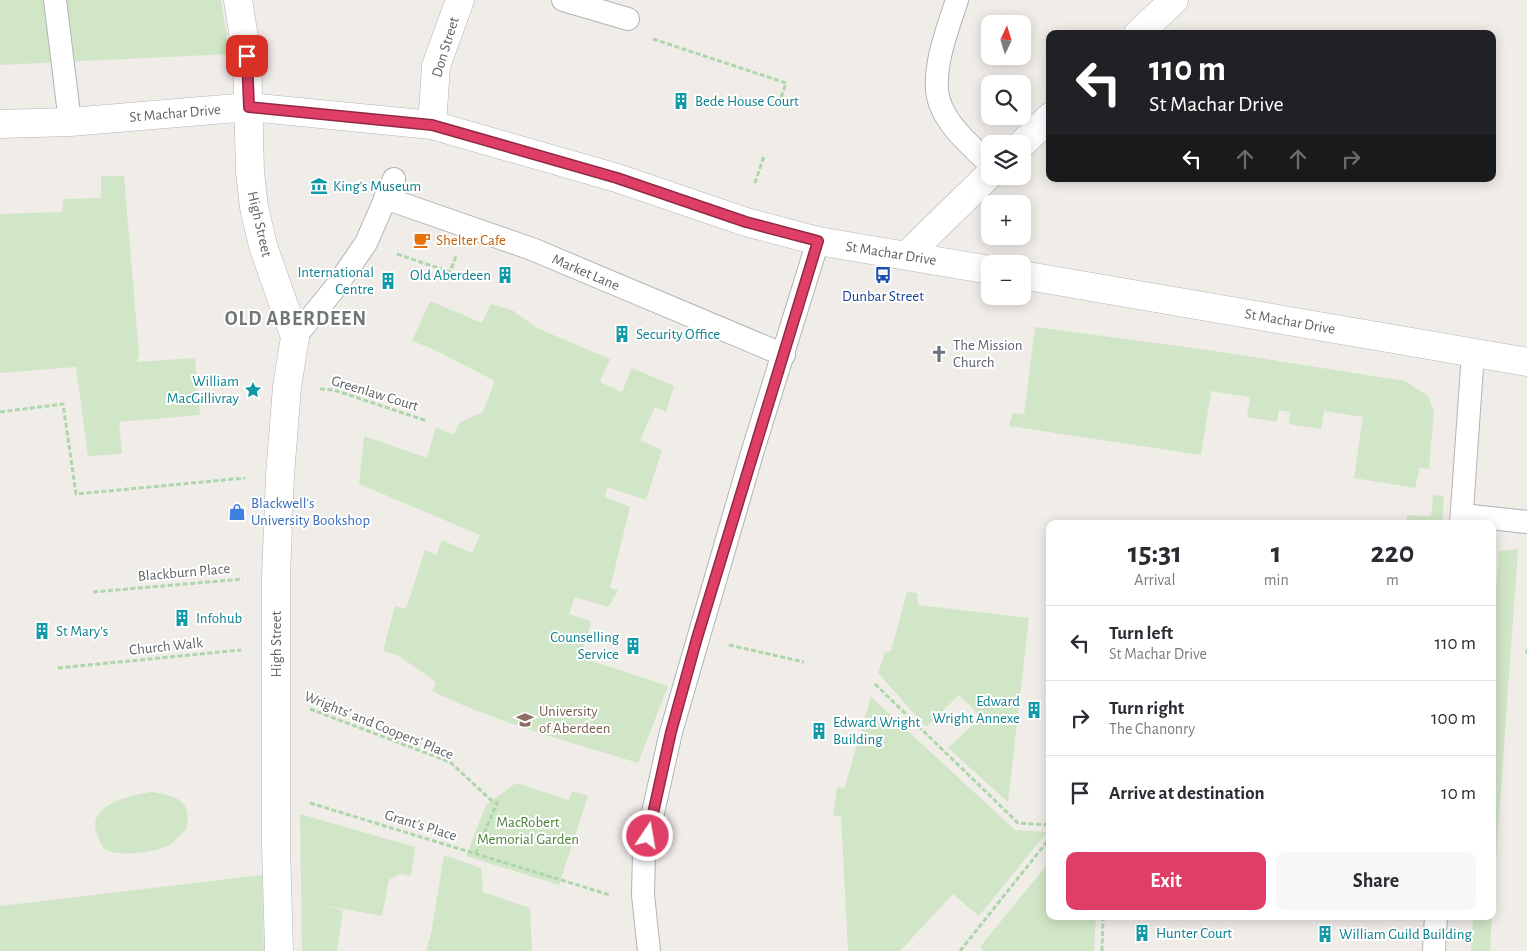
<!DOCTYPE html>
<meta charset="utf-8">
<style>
body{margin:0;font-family:"Alegreya Sans",sans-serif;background:#f7f7f7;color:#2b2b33;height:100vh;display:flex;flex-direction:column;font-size:19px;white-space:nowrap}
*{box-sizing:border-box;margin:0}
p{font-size:16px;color:#7c7c81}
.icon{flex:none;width:28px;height:28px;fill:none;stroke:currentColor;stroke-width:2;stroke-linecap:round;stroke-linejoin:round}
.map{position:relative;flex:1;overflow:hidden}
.sheet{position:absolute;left:1046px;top:520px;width:450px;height:400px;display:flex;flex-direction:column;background:#fff;border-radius:10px;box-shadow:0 2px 12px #0003}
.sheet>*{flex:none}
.hud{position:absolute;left:1046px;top:30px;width:450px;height:152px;border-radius:10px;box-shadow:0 2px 12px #0003;background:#202124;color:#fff;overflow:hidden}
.needle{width:32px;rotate:4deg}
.buttons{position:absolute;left:981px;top:15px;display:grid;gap:10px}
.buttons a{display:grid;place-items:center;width:50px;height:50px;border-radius:10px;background:#fff;box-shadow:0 2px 12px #0003;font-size:25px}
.pin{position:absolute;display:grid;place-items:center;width:42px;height:42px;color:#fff;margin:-21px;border-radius:10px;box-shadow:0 2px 8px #0006}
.me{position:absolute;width:55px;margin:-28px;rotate:12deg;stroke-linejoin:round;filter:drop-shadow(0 0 4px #0008)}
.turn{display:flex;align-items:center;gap:18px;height:105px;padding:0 20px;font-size:22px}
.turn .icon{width:65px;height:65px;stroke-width:2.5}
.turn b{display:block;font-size:35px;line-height:42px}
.lanes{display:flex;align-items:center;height:48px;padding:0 20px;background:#0003;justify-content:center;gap:25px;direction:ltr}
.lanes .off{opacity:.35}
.eta{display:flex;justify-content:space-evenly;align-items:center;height:85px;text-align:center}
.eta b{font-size:30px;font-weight:600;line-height:35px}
.cta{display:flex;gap:10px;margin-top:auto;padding:10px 20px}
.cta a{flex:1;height:58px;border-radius:10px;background:#df3f67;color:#fff;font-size:20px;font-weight:600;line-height:58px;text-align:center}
.cta a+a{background:#f7f7f7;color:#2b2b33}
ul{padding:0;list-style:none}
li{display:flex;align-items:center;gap:15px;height:75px;padding:0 20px;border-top:1px solid #e1e1e2}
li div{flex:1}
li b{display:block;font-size:19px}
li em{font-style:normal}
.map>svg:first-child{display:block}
.green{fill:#d1e6c6}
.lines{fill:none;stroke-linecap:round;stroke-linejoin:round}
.service-casing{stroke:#b0b4b6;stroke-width:24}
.minor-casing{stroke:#b0b4b6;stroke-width:29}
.secondary-casing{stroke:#b2b7b9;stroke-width:29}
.path{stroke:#add7aa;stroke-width:3;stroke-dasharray:5 2.5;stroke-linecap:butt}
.service{stroke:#fff;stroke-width:22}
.minor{stroke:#fff;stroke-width:28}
.secondary{stroke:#fff;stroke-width:28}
.route-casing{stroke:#912943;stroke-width:12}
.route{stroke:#df3f67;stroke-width:9}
.labels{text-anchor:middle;stroke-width:4;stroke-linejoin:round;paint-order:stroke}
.street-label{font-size:15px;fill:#5f6567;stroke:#fff}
.culture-label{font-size:15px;fill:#0d838f;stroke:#fff;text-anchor:start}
.food-label{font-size:15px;fill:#c56008;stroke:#fff;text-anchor:start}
.transit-label{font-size:15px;fill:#164399;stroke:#fff}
.worship-label{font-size:15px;fill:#5b616d;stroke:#fff;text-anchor:start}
.shop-label{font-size:15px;fill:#366cbe;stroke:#fff;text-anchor:start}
.education-label{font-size:15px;fill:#785e54;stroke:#fff;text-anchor:start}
.park-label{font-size:15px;fill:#4f823b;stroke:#fff}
.district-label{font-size:20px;font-weight:bold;letter-spacing:1px;fill:#707779;stroke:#fff}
</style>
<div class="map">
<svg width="1527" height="951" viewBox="0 0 1527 951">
<rect width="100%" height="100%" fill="#f0ece8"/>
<!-- green -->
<path class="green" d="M 0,0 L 221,0 L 230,54 L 0,65 Z
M 101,176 L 124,176 L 139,354 L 137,362 L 195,358 L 200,415 L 119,422 L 122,454 L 88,456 L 76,367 L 0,373 L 0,214 L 62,212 L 63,199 L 101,198 Z
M 430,301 L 482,323 L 491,304 L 512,310 L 537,328 L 610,359 L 600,382 L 622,392 L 632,368 L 674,386 L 666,412 L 655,407 L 640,440 L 662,450 L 646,500 L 607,487 L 605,497 L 630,507 L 610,588 L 618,590 L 608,607 L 575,597 L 569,614 L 590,621 L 591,624 L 580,657 L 668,686 L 638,763 C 569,742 498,723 432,691 L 436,682 L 399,656 L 383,651 L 395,606 L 406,609 L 425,550 L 436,555 L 442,540 L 472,553 L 480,535 L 359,484 L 364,436 L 427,458 L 436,427 L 454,435 L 460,422 L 483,412 L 495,381 L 433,349 L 412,341 Z
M 1035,327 L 1208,350 L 1405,381 L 1428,396 L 1434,411 L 1429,469 L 1420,468 L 1415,488 L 1354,478 L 1363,417 L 1324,411 L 1321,429 L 1289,424 L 1290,412 L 1279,410 L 1277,422 L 1247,417 L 1250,397 L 1211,391 L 1201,455 L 1009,426 L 1013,413 L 1024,414 Z
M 1433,495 L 1444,496 L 1442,524 L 1406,524 L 1407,515 L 1431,516 Z
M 1518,549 L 1492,916 L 1492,645 L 1499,551 Z
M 907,592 L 917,593 L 918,605 L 1029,618 L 1008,802 L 948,748 L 981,717 L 959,695 L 926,727 L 878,673 L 885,652 L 891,651 Z
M 871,697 L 1015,830 L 1047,832 L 979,916 L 953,894 L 900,951 L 848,951 L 841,816 L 833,816 L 837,787 L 844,789 Z
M 516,783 L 569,800 L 572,791 L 588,796 L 559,885 L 466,856 L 486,805 Z
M 152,792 C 176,796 193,800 186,829 C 181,834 176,841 169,845 C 157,852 118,858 105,849 C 101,846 98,837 96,832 C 88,804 132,795 152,792 Z
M 300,814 L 415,847 L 411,876 L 400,874 L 389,880 L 382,916 L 323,905 L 343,910 L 337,951 L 302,951 Z
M 444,855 L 481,868 L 483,892 L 530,908 L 532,951 L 426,951 L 431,934 Z
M 1050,861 L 1050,916 L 1096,916 L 1094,951 L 983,951 L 980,947 Z
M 262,875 L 264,951 L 0,951 L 0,906 Z
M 1473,916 L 1492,916 L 1490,951 L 1471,951 Z"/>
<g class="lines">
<!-- service casing -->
<g class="service-casing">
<path id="service" d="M 55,0 L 70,122
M 563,0 L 628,19
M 957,0 C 948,28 928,77 941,106 C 950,129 973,147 990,165
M 385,198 L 532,249 L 784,355
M 295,337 L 335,288 L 366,243 L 394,179
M 1462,515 L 1527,522
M 1461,524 L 1473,353
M 649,951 L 643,895 L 644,853 L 671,732 L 753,450 L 818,241
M 1434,951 L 1436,916"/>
</g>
<!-- minor casing -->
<g class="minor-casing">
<path id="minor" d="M 238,0 L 247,56 L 250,172 L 254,207 L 263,246 L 295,337 L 287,387 L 280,475 L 276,576 L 276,845 L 279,951
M 1138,34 L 1174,0
M 432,125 L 436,66 L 460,0
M 1022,144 L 1050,117
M 907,255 L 990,174"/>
</g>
<!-- secondary casing -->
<g class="secondary-casing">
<path id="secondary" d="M 0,124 L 70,122 L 249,107 L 432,125 L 617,178 L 746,222 L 818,241 L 990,270
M 1022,275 L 1527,362"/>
</g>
<!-- path -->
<path class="path" d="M 653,39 L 786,83 L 780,101
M 755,183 L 764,156
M 397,254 L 450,272 L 456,256
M 320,389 L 334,390 L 427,421
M 0,412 L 63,404 L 76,494 L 245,478
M 93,592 L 243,579
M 729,645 L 804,662
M 1527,649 L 1527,655
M 58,668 L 241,650
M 875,684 L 1018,823 L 1050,825
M 310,709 L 450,762 L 492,801 L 497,803 L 476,853
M 310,803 L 610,895
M 960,951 L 1050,838
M 1102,951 L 1103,916"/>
<!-- service -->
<use href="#service" class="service"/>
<!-- minor -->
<use href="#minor" class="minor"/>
<!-- secondary -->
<use href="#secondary" class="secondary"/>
</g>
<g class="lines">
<!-- route casing -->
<g class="route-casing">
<path id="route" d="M 247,56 L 249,107 L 432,125 L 617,178 L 746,222 L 818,241 L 697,638 L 671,732 L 648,836"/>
</g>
<!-- route -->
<use href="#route" class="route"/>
</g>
<!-- icons -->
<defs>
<g id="building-bare" transform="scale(1.35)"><path d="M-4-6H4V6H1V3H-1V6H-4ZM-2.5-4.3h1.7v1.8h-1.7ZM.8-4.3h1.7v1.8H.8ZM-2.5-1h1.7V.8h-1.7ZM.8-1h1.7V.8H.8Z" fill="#0f9aa8" stroke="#fff" stroke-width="2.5" paint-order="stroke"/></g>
<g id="museum-bare" transform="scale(1.35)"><path d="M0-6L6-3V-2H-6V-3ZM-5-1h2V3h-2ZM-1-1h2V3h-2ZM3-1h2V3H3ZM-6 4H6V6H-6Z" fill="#0f9aa8" stroke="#fff" stroke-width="2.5" paint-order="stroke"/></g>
<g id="cafe-bare" transform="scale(1.35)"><path d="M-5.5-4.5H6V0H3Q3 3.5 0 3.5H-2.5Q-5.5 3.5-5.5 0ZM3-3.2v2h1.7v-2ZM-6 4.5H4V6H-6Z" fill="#e8710a" stroke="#fff" stroke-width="2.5" paint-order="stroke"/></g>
<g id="bus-bare" transform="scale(1.35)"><path d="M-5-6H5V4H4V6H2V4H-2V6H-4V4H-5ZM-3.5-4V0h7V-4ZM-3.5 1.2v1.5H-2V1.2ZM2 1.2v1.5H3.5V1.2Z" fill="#1a4fb4" stroke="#fff" stroke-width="2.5" paint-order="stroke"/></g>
<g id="church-bare" transform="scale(1.35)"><path d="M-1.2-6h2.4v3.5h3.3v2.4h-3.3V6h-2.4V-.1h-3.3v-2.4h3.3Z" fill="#6b7280" stroke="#fff" stroke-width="2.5" paint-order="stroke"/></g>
<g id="sight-bare" transform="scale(1.35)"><path d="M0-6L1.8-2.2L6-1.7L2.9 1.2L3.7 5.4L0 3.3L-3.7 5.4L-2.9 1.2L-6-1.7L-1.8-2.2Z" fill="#0f9aa8" stroke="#fff" stroke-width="2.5" paint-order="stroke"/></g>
<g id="shop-bare" transform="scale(1.35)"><path d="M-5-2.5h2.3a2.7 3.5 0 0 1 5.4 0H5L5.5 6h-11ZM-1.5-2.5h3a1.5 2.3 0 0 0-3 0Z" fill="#3f7fe0" stroke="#fff" stroke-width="2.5" paint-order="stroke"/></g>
<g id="university-bare" transform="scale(1.35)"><path d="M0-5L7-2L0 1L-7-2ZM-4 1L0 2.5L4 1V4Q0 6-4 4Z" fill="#8d6e63" stroke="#fff" stroke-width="2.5" paint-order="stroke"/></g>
</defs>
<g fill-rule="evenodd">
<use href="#building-bare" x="681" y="101"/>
<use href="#museum-bare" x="319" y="186"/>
<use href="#cafe-bare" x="422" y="240"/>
<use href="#building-bare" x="505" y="275"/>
<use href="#bus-bare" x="883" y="275"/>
<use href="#building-bare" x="388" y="281"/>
<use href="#building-bare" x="622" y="334"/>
<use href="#church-bare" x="939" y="354"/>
<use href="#sight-bare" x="253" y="390"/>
<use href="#shop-bare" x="237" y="512"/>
<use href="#building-bare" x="182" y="618"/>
<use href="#building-bare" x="42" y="631"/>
<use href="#building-bare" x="633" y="646"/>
<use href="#building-bare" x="1034" y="710"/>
<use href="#university-bare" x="525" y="720"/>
<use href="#building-bare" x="819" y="731"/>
<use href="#building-bare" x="1142" y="933"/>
<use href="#building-bare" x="1325" y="934"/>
</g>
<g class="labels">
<!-- street labels -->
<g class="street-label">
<text transform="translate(445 47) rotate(-73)" y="5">Don Street</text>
<text transform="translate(175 113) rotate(-5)" y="5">St Machar Drive</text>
<text transform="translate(260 224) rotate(77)" y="5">High Street</text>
<text transform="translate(891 253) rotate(9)" y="5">St Machar Drive</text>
<text transform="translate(586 272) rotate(23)" y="5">Market Lane</text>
<text transform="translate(1290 321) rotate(10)" y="5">St Machar Drive</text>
<text transform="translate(375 393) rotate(17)" y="5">Greenlaw Court</text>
<text transform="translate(184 572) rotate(-5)" y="5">Blackburn Place</text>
<text transform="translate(276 644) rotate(-90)" y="5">High Street</text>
<text transform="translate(166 646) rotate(-6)" y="5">Church Walk</text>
<text transform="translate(379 725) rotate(22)" y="5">Wrights' and Coopers' Place</text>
<text transform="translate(421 825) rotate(17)" y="5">Grant's Place</text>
</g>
<!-- culture labels -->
<g class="culture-label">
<text x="695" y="106">Bede House Court</text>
<text x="333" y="191">King's Museum</text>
<text x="374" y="277" text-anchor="end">International<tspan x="374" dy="17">Centre</tspan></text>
<text x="491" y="280" text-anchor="end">Old Aberdeen</text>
<text x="636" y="339">Security Office</text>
<text x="239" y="386" text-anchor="end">William<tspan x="239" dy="17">MacGillivray</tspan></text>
<text x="196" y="623">Infohub</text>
<text x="56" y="636">St Mary's</text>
<text x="619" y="642" text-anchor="end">Counselling<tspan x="619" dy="17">Service</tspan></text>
<text x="1020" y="706" text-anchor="end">Edward<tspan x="1020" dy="17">Wright Annexe</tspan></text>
<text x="833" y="727">Edward Wright<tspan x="833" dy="17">Building</tspan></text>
<text x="1156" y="938">Hunter Court</text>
<text x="1339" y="939">William Guild Building</text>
</g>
<!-- food labels -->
<g class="food-label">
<text x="436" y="245">Shelter Cafe</text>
</g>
<!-- transit labels -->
<g class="transit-label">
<text x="883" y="301">Dunbar Street</text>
</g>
<!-- worship labels -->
<g class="worship-label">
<text x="953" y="350">The Mission<tspan x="953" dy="17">Church</tspan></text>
</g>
<!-- shop labels -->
<g class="shop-label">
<text x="251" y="508">Blackwell's<tspan x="251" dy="17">University Bookshop</tspan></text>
</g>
<!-- education labels -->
<g class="education-label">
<text x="539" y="716">University<tspan x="539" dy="17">of Aberdeen</tspan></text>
</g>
<!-- park labels -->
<g class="park-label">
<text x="528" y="827">MacRobert<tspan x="528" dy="17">Memorial Garden</tspan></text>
</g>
<!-- district labels -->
<g class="district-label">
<text x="296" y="325">OLD ABERDEEN</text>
</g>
</g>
</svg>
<div class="buttons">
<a><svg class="needle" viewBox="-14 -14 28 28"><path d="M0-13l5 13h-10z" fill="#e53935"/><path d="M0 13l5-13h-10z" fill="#7c7c81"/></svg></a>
<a><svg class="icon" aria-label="search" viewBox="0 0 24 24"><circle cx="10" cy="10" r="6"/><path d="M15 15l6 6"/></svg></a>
<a><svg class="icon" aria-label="layers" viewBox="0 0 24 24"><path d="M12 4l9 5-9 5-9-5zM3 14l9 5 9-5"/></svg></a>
<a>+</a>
<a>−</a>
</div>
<div class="pin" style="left:247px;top:56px;background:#d93025"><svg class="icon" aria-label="arrive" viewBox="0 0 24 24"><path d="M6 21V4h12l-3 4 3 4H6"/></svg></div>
<svg class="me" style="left:648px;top:836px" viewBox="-20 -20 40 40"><circle r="17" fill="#df3f67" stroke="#fff" stroke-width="3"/><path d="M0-11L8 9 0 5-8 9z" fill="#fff"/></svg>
<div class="hud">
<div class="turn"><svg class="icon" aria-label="left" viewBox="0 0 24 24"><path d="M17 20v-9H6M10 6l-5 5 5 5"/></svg><div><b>110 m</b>St Machar Drive</div></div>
<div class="lanes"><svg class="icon" aria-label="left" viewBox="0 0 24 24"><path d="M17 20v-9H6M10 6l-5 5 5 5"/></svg><svg class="icon off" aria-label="ahead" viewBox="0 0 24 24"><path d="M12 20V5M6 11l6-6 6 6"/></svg><svg class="icon off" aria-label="ahead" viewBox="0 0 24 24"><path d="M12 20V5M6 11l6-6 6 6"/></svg><svg class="icon off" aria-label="right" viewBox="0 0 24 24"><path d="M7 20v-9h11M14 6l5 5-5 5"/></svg></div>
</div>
<section class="sheet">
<div class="eta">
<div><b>15:31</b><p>Arrival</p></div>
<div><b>1</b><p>min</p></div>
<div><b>220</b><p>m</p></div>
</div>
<ul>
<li><svg class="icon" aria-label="left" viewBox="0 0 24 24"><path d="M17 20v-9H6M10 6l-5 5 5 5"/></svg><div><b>Turn left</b><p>St Machar Drive</p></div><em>110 m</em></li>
<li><svg class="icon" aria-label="right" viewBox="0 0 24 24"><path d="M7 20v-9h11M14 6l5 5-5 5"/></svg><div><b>Turn right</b><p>The Chanonry</p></div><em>100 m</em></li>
<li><svg class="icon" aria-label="arrive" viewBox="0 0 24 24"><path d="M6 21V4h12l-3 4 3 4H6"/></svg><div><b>Arrive at destination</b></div><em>10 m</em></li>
</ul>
<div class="cta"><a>Exit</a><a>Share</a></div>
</section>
</div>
